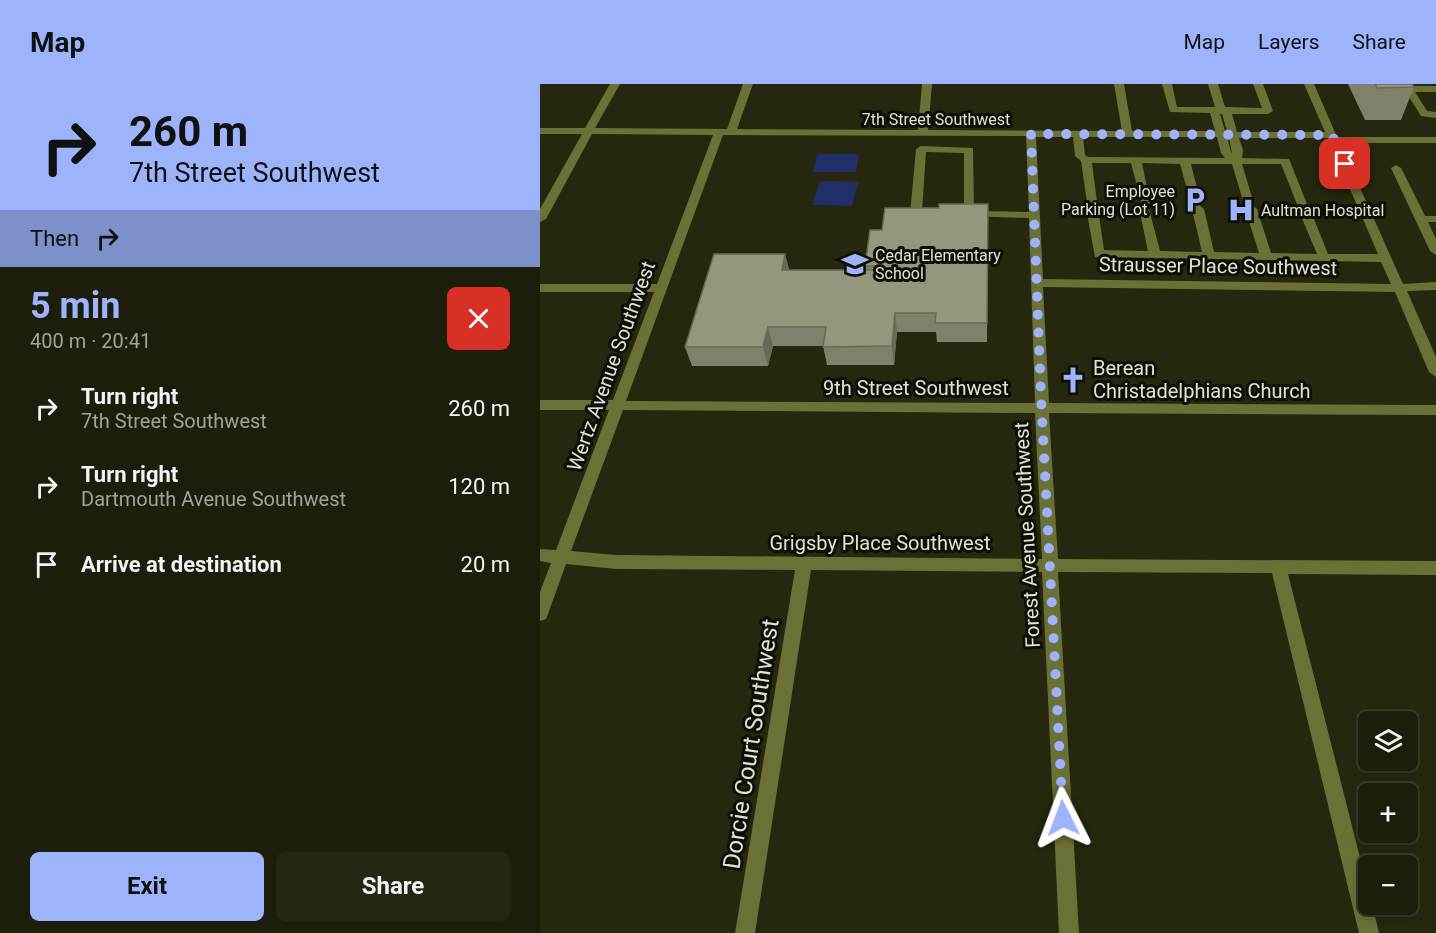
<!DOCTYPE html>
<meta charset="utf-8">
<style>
body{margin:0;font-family:Roboto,sans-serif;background:#252613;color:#f1f3f6;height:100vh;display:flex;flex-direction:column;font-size:22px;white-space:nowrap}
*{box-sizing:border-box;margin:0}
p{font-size:20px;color:#a0a29c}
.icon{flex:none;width:33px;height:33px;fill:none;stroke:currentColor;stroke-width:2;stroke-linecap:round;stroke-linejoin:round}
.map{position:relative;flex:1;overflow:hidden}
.drawer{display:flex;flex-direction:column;background:#1c1d0a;width:540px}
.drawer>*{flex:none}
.hud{background:#9db4fd;color:#111;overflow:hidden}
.buttons{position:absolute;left:818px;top:627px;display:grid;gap:12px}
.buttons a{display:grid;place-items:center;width:60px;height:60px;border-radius:9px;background:#1c1d0a;box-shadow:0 3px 9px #0003,0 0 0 2px #3a3b2b;font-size:30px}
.pin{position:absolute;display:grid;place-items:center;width:51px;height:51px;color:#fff;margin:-26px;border-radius:12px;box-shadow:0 3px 9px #0006}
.me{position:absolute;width:66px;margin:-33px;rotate:357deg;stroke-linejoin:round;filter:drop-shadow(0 0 4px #0008)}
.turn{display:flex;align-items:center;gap:21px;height:126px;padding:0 30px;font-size:27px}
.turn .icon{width:78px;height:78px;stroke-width:2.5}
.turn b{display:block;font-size:42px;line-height:51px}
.then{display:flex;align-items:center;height:57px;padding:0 30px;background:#0003;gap:12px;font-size:22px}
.round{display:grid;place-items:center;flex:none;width:63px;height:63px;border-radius:9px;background:#252613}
.head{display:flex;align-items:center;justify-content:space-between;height:102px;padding:0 30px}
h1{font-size:36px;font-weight:700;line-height:45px;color:#9db4fd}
.cta{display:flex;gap:12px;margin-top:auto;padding:12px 30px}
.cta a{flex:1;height:69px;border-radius:9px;background:#9db4fd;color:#111;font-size:24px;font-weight:700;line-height:69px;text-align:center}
.cta a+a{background:#252613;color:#f1f3f6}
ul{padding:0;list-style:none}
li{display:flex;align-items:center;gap:18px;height:78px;padding:0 30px}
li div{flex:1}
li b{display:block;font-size:22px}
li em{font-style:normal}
header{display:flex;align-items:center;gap:36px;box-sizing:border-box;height:84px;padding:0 30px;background:#9db4fd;color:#111}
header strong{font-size:28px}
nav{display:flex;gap:33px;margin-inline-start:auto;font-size:21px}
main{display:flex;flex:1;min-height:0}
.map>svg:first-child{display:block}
.green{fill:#212e68}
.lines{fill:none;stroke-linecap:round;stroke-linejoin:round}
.minor{fill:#6b7036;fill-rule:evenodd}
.wall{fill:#7e826a}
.shaded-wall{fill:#676a56}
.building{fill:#93977b;stroke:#676a56;stroke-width:1.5}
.route{stroke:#9db4fd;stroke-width:10;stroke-dasharray:0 18}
.labels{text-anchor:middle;stroke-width:6;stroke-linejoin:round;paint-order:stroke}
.far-street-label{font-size:16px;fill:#e0e2d3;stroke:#0e0f05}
.far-poi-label{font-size:16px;fill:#e0e2d3;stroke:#0e0f05;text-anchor:start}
.street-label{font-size:20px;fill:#e0e2d3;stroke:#0e0f05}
.poi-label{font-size:20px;fill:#e0e2d3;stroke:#0e0f05;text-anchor:start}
.near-street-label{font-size:24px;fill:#e0e2d3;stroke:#0e0f05}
</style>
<header>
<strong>Map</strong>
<nav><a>Map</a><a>Layers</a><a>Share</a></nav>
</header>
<main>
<section class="drawer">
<div class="hud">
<div class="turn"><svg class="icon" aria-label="right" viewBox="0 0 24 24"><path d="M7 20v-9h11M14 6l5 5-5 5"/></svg><div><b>260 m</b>7th Street Southwest</div></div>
<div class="then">Then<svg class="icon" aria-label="right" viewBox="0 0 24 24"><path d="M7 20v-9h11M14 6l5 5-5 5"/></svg></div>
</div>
<div class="head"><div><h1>5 min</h1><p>400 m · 20:41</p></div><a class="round" style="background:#d93025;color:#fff"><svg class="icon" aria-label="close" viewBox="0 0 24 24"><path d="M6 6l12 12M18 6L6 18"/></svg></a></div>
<ul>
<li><svg class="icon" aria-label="right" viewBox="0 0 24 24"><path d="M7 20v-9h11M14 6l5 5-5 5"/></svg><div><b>Turn right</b><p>7th Street Southwest</p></div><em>260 m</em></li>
<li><svg class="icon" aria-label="right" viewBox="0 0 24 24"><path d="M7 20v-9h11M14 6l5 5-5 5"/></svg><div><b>Turn right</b><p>Dartmouth Avenue Southwest</p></div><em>120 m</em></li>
<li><svg class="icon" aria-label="arrive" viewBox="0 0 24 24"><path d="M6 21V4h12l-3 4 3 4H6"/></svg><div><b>Arrive at destination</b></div><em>20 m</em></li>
</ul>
<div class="cta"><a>Exit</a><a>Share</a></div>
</section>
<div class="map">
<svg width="896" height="849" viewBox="0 0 896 849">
<rect width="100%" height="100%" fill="#25270e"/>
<!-- green -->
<path class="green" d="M 277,70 L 319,70 L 316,88 L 273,88 Z
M 280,97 L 318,98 L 312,122 L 272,121 Z"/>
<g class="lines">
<!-- minor -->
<path class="minor" d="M 70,0 L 80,0 L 55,44 L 187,45 L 203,0 L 213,0 L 197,45 L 378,46 L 382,0 L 392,0 L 388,46 L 582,47 L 574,0 L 584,0 L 592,47 L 675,47 L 670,29 L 630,28 L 622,0 L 632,0 L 637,23 L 675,23 L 668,0 L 678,0 L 685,23 L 722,24 L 713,0 L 723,0 L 733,27 L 728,30 L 692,30 L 697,48 L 785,48 L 764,0 L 774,0 L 797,53 L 896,53 L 896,59 L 800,59 L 863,200 L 896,198 L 896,206 L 867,207 L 896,273 L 896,293 L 889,288 L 855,208 L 503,203 L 509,319 L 896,321 L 896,331 L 509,329 L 518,475 L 896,477 L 896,491 L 748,490 L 828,805 L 828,820 L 832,820 L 839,849 L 819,849 L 732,489 L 518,488 L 539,849 L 519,849 L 502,488 L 271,486 L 215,849 L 195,849 L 255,486 L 76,485 L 26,480 L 8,530 L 6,535 L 0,537 L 0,508 L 11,479 L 0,477 L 0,465 L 16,466 L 69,326 L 0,326 L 0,316 L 73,316 L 114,208 L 0,208 L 0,200 L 117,200 L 173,51 L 52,50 L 6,135 L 0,138 L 0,125 L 42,50 L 0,50 L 0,44 L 45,44 ZM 680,30 L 682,30 L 687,47 L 685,47 ZM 183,51 L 486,52 L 489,128 L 434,127 L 433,64 L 381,62 L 376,65 L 370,130 C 376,135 390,135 396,130 L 390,127 L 382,127 L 386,68 L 424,69 L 424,132 L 489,134 L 495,319 L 86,317 ZM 496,53 L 533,53 L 535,72 L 541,77 L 547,118 L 551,121 L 546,124 L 555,173 L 841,178 L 851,200 L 503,195 ZM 543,53 L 677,53 L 681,69 L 685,74 L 548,73 L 545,71 ZM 687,53 L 689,54 L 692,69 L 691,68 ZM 699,54 L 788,54 L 838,170 L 788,170 L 770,125 L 766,122 L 767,120 L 749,75 L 702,74 L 703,66 ZM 552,79 L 591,79 L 602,121 L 599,124 L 608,167 L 564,166 L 558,124 L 553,121 L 557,118 ZM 602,79 L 640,80 L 651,120 L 654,123 L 652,125 L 662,168 L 620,167 L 608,121 L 610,119 ZM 651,80 L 692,80 L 704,120 L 707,123 L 705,125 L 719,169 L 674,168 L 664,125 L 660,122 L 661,120 ZM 702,80 L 741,80 L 757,120 L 760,123 L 758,125 L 777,170 L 731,169 L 717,125 L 713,122 L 714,120 ZM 83,326 L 495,329 L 502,475 L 76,471 L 31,467 Z
M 896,2 L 896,8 L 875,8 L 887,27 L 896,28 L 896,34 L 881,32 L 864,5 L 869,2 Z
M 856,81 L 861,84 L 885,132 L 896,132 L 896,138 L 888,138 L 896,155 L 896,171 L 890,167 L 851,84 Z"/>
</g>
<!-- wall -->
<path class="wall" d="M 808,0 L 872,0 L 874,3 L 861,36 L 825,36 Z
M 448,120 L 447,258 L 397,258 L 396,248 L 357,248 L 354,281 L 287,281 L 283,262 L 233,262 L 228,282 L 152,282 L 145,263 L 245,170 L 249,186 L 326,186 L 325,182 L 342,146 L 399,124 Z"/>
<!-- shaded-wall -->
<path class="shaded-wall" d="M 245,170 L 250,189 L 242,186 Z
M 355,229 L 357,248 L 354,281 L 352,262 Z
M 228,243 L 233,262 L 228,282 L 223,263 Z"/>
<!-- building -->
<path class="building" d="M 835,0 L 872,0 L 874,3 L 837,4 Z
M 399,120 L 448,120 L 447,239 L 395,239 L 396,229 L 355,229 L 352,262 L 283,263 L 286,243 L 228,243 L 223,263 L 145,263 L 174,170 L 245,170 L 242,186 L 340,186 L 341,182 L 325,182 L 330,146 L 342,146 L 345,124 L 399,124 Z"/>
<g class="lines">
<!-- route -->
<path class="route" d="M 523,734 L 501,313 L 491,50 L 792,51 L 805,80"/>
</g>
<!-- icons -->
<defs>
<g id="parking-bare" transform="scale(2.07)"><path d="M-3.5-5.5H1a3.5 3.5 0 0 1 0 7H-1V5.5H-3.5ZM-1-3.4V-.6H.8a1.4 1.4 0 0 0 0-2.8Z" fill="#9db4fd" stroke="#0e0f05" stroke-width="2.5" paint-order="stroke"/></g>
<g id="hospital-bare" transform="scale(2.07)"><path d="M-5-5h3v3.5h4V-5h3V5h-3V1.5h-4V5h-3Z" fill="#9db4fd" stroke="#0e0f05" stroke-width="2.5" paint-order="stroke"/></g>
<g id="school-bare" transform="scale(2.07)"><path d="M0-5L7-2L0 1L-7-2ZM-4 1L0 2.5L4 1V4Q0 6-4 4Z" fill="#9db4fd" stroke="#0e0f05" stroke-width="2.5" paint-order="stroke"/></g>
<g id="church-bare" transform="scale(2.07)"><path d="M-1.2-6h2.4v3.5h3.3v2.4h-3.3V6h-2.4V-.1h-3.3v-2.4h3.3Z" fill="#9db4fd" stroke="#0e0f05" stroke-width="2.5" paint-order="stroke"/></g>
</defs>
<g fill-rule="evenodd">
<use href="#parking-bare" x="655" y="116"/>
<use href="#hospital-bare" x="701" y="126"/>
<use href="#school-bare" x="315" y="180"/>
<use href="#church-bare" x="533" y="296"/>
</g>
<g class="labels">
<!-- far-street labels -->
<g class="far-street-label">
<text x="396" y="41">7th Street Southwest</text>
</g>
<!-- far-poi labels -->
<g class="far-poi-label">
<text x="635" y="113" text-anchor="end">Employee<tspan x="635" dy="18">Parking (Lot 11)</tspan></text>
<text x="721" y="132">Aultman Hospital</text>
<text x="335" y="177">Cedar Elementary<tspan x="335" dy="18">School</tspan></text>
</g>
<!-- street labels -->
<g class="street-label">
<text transform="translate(678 182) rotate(1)" y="7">Strausser Place Southwest</text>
<text transform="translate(71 282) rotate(-70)" y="7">Wertz Avenue Southwest</text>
<text x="376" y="311">9th Street Southwest</text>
<text transform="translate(487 451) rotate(-93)" y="7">Forest Avenue Southwest</text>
<text x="340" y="466">Grigsby Place Southwest</text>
</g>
<!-- poi labels -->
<g class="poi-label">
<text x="553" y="291">Berean<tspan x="553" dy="23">Christadelphians Church</tspan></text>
</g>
<!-- near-street labels -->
<g class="near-street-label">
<text transform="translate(211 660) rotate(-81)" y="8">Dorcie Court Southwest</text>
</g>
</g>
</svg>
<div class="buttons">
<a><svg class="icon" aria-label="layers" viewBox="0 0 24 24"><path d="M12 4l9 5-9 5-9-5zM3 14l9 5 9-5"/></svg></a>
<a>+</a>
<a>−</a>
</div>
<div class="pin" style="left:805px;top:80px;background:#d93025"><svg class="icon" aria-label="arrive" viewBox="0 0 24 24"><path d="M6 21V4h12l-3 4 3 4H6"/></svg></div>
<svg class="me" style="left:523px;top:734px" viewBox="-20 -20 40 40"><path d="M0-17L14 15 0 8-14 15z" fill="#9db4fd" stroke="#fff" stroke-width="4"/></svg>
</div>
</main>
